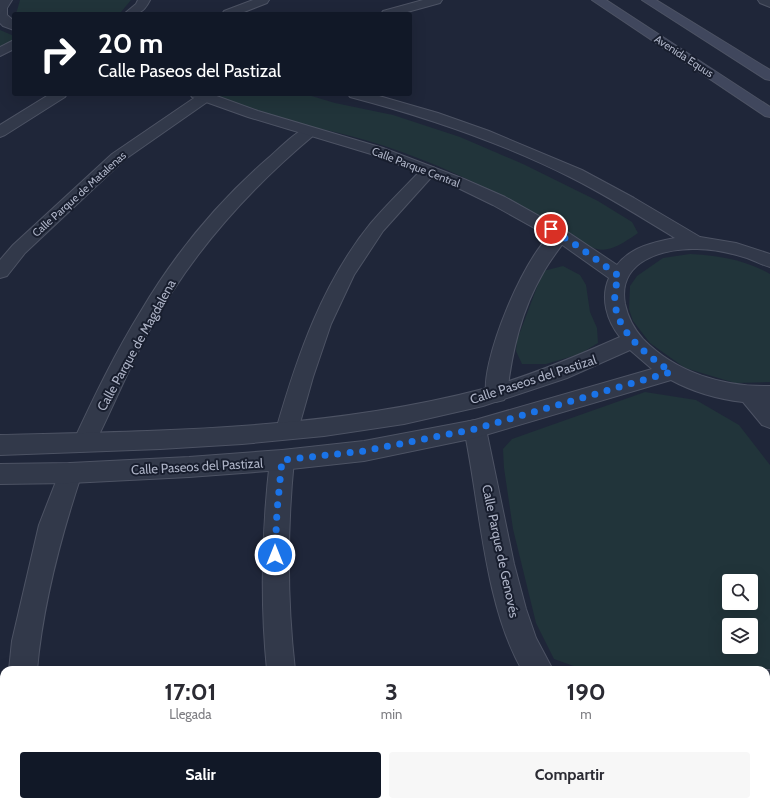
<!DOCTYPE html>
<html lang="es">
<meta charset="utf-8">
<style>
body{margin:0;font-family:Cabin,sans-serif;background:#f7f7f7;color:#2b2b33;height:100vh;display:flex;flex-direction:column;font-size:15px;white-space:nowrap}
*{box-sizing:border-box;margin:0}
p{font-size:13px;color:#7c7c81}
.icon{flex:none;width:22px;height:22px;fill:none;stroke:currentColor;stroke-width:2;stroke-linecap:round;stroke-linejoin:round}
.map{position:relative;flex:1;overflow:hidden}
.drawer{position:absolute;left:0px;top:666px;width:770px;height:140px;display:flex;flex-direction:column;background:#fff;border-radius:12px 12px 0 0;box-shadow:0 4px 16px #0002}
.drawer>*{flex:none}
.banner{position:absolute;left:12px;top:12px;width:400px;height:84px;border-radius:4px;box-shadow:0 4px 16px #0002;background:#111827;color:#fff;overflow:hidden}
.tools{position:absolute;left:722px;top:574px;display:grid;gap:8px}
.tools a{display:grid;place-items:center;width:36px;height:36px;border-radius:4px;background:#fff;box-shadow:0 4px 16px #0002;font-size:20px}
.pin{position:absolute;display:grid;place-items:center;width:34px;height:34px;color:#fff;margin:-17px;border:2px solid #fff;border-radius:50%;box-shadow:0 1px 4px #0007}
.me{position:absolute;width:44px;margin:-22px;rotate:0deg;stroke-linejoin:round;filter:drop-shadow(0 0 3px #0008)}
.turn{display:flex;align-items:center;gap:14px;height:84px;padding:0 20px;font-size:18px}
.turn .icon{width:52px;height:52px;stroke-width:2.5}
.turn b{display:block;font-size:28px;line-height:34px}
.eta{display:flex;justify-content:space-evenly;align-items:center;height:68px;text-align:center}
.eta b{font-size:24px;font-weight:800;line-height:28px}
.cta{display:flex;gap:8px;margin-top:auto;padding:8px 20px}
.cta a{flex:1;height:46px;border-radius:4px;background:#111827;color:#fff;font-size:16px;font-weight:800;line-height:46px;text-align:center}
.cta a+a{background:#f7f7f7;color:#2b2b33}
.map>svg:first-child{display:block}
.green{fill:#21343a;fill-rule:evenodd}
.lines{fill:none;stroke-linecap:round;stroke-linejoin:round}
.minor-casing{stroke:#4d5364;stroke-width:2}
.tertiary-casing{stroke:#4d5364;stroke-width:2}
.secondary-casing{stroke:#4d5364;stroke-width:2}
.minor{fill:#32394a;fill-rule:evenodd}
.tertiary{fill:#32394a;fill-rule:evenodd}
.secondary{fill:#40475d;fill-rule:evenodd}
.route{stroke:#1a73e8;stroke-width:7;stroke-dasharray:0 12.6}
.labels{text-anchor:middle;stroke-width:4;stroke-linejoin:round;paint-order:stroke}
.far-street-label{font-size:11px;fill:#adb3c6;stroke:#181e2e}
.street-label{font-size:13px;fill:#adb3c6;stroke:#181e2e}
</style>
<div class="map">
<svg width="770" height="806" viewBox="0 0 770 806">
<rect width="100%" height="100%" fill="#1f2639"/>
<!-- green -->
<path class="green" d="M 20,0 L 131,0 L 121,12 L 116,14 L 16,14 Z
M 0,30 L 14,36 L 14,41 L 0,48 Z
M 205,94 L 305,94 L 335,103 L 393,115 L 460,137 L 523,164 L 598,201 L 632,222 L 638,233 C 606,255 601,255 568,234 C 504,195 437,161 365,140 C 329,129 292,125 256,114 C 239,108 222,100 205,94 Z
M 690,254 C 717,255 746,260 770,274 L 770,382 L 735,383 L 685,368 L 650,343 L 633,321 L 629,309 L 630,286 L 637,276 L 663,258 Z
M 563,266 L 580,275 L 586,285 L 590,312 L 597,328 L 598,343 L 580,354 L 546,364 L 522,364 L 516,351 L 517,340 L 543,271 Z
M 645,392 L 696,400 L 739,425 L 770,465 L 770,670 L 582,669 L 554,659 L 536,623 L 513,529 L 504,468 L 503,449 L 512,439 ZM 729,581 L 751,581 L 751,603 L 729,603 ZM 729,625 L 751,625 L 751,647 L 729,647 Z"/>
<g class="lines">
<!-- minor casing -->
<g class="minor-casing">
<path id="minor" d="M 253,0 L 269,0 L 267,3 L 239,14 L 222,14 L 224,11 Z
M 423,0 L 442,0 L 440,3 L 400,14 L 381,14 L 383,11 Z
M 758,0 L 770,0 L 770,7 L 760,3 Z
M 50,94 L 67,94 L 65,97 L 5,135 L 0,137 L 0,125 Z
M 200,94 L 210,94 L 212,97 L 210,100 L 124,160 L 25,253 L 7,276 L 0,278 L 0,260 L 13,245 L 112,154 Z
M 309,127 L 314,129 L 317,132 L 314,135 C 248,190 190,255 149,331 C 128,369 112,410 92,449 L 84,451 L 76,449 L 73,442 C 94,397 115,353 141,311 C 174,255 217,203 266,160 C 277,151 295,131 309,127 Z
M 429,166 L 435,168 L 437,171 L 383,231 L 354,275 L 331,324 L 313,377 L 298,430 L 295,437 L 287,439 L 279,437 L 276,430 C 297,357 322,283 371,223 C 387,204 406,186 423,168 Z
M 560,229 L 566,231 L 569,235 C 560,248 550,260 543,273 C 521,311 512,351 507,394 L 504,400 L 496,402 L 488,400 C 474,373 530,237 560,229 Z
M 475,420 L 483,422 L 486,429 L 514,564 L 526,609 L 536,638 L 553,670 L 522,670 C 484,604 480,504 464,429 L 467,422 Z
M 282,450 L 290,453 L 294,460 C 287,530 287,600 295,670 L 267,670 C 260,600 262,530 270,460 L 274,453 Z
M 70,463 L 78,466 L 82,473 C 61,536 43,603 37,670 L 9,670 L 12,641 L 39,525 L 62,466 Z
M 766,670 L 770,670 L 770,700 L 766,700 Z
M 4,788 L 4,802 L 25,802 L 25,806 L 0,806 L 0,790 Z
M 285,802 L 317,802 L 318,806 L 286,806 Z"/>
</g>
<!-- tertiary casing -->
<g class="tertiary-casing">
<path id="tertiary" d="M 0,0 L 12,0 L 7,8 L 7,15 L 14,21 L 14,30 L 3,26 L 0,23 Z
M 138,0 L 150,0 C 143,14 138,14 124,14 L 136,4 Z
M 14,40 L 14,49 L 0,56 L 0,47 Z
M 190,94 L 211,94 L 258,111 L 383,148 L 464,179 L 505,197 L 566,231 L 617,265 C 631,247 654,242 675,238 C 641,217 606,195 570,177 C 500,142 426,117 350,97 L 348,94 L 372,94 L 386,98 L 438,113 L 489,131 L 582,170 L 634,198 L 700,237 L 736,243 L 770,254 L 770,267 C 762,265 755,261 747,258 C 731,253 714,249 697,249 C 663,248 617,261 625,304 C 628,318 634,329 643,339 C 676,373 724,387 770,386 L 770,428 L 762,425 L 743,402 C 718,399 693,392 671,380 L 475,438 L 364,461 L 282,470 L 189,477 L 70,483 L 0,484 L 0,464 L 70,463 L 189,457 L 282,450 L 364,441 L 475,420 L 652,369 L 630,350 L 567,378 L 483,406 L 404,424 L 324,436 L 242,444 L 160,449 L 0,455 L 0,435 C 161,431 326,430 483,389 C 530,376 575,357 620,337 C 607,321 600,298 609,278 L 554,239 L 493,205 L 452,185 L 371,154 L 248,117 L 192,97 Z"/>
</g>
<!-- secondary casing -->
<g class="secondary-casing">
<path id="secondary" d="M 592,0 L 606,0 L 770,107 L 770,117 L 765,116 Z
M 642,0 L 656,0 L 770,70 L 770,80 L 765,79 Z"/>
</g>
<!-- minor -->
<use href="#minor" class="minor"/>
<!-- tertiary -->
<use href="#tertiary" class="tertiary"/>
<!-- secondary -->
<use href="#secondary" class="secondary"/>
</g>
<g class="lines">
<!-- route -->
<path class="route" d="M 275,555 L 277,511 L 282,460 L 364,451 L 475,429 L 671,372 C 639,349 602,321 619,276 L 579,247 L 551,229"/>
</g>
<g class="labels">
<!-- far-street labels -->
<g class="far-street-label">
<text transform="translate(684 56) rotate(33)" y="4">Avenida Equus</text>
<text transform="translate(416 167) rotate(21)" y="4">Calle Parque Central</text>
<text transform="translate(79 194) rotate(-42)" y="4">Calle Parque de Matalenas</text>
</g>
<!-- street labels -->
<g class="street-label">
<text transform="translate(136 345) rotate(-61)" y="5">Calle Parque de Magdalena</text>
<text transform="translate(533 379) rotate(-18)" y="5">Calle Paseos del Pastizal</text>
<text transform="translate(197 466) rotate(-3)" y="5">Calle Paseos del Pastizal</text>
<text transform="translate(501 551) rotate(78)" y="5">Calle Parque de Genovés</text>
</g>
</g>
</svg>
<div class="tools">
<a><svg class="icon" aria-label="search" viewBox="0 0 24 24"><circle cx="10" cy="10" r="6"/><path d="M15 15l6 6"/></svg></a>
<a><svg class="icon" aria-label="layers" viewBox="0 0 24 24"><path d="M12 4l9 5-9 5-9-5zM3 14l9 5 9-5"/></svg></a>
</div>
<div class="pin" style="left:551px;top:229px;background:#d93025"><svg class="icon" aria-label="arrive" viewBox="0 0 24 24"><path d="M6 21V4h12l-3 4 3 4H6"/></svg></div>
<svg class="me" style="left:275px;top:555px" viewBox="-20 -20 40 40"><circle r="17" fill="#1a73e8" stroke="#fff" stroke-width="3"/><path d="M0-11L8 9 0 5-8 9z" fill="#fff"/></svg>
<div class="banner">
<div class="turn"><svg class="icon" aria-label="right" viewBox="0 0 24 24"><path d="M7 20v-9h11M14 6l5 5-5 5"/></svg><div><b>20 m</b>Calle Paseos del Pastizal</div></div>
</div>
<section class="drawer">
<div class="eta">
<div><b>17:01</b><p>Llegada</p></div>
<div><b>3</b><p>min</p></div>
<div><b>190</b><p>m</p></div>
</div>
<div class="cta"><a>Salir</a><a>Compartir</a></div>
</section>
</div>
